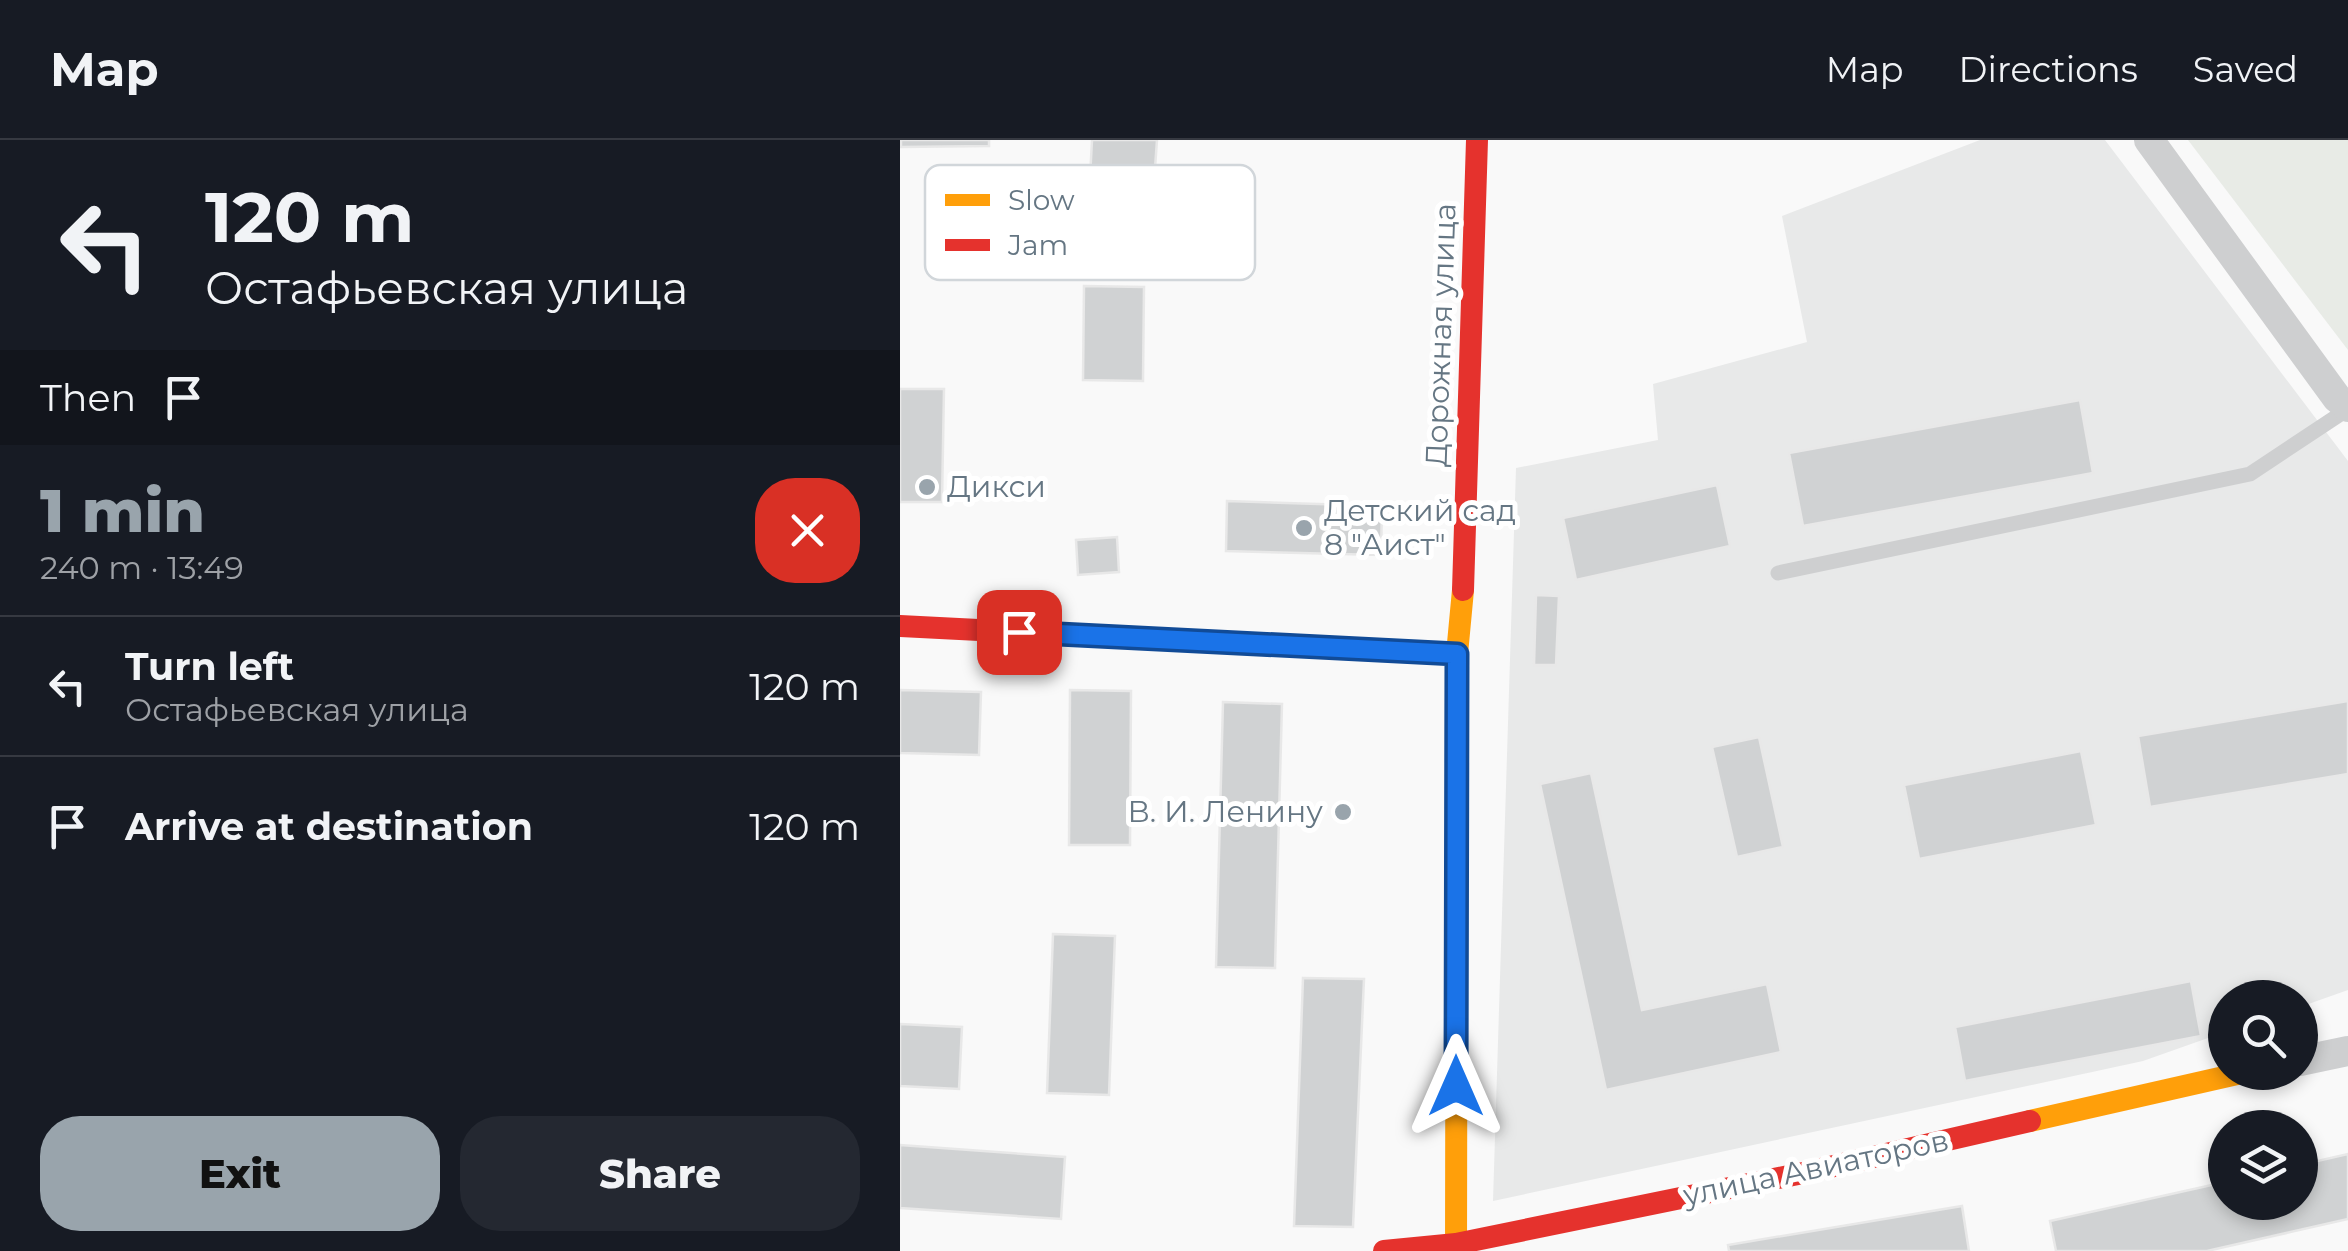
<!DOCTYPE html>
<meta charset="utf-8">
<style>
body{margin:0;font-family:Montserrat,sans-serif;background:#242831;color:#f1f3f6;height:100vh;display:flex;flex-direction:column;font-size:38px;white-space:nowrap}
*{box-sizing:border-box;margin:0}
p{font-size:32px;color:#9ea1a6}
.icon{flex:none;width:55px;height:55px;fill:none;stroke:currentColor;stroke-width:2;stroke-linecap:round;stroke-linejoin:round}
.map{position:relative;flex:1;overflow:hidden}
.details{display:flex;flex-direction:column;background:#171b24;width:900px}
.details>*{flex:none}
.hud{background:#171b24;color:#f1f3f6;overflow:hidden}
.controls{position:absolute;left:1308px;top:840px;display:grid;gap:20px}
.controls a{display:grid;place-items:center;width:110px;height:110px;border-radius:50%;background:#171b24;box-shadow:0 5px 15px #0003;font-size:50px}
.pin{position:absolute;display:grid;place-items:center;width:85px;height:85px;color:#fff;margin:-42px;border-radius:20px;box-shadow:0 5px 15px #0006}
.me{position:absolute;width:110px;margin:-55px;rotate:0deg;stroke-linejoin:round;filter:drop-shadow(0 0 8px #0008)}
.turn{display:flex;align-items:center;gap:35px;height:210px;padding:0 40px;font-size:45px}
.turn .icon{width:130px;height:130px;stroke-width:2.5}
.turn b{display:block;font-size:70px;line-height:85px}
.then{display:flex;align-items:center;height:95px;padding:0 40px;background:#0003;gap:20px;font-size:38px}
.round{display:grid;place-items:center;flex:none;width:105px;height:105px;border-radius:40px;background:#242831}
.overview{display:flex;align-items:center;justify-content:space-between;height:170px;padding:0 40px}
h1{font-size:60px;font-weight:800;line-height:75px;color:#99a4ac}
.action{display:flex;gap:20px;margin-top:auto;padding:20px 40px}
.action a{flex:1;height:115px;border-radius:40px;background:#99a4ac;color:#111;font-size:40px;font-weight:800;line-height:115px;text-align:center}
.action a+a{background:#242831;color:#f1f3f6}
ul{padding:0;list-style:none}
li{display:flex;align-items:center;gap:30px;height:140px;padding:0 40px;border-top:2px solid #363941}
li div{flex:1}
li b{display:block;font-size:38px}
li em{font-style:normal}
header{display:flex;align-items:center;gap:60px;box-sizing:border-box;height:140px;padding:0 50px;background:#171b24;border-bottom:2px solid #363941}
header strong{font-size:48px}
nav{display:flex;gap:55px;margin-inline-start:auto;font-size:35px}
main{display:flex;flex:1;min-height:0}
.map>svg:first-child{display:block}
.built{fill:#e8e9e9}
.green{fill:#e8ebe6}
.building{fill:#d0d2d3;stroke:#e8e8e8;stroke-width:2.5}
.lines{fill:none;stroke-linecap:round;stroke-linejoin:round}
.lane{stroke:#cecfd0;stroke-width:15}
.street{stroke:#cecfd0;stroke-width:30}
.slow{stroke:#ff9f0a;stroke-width:22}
.jam{stroke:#e5322d;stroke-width:22}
.route-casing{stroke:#114b97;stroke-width:25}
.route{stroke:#1a73e8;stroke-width:18}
.poi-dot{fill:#99a4ac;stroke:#fff;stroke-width:4}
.labels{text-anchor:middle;stroke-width:10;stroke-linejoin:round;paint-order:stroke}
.street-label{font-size:30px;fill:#657683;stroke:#fff}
.poi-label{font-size:30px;fill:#657683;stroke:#fff;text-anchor:start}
.key{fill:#fff;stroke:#d1d6da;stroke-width:2.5}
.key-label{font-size:28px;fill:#657683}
</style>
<header>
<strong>Map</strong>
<nav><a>Map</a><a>Directions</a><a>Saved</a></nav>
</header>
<main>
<section class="details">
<div class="hud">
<div class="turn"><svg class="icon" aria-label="left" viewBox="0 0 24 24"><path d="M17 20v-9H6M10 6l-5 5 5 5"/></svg><div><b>120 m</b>Остафьевская улица</div></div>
<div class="then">Then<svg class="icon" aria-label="arrive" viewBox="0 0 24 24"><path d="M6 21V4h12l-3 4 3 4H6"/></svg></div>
</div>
<div class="overview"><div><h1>1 min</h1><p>240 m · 13:49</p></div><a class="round" style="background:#d93025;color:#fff"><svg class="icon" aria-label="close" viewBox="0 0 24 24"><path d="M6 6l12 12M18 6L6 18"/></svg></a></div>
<ul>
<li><svg class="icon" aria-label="left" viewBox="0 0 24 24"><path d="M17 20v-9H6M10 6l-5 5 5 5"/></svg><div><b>Turn left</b><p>Остафьевская улица</p></div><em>120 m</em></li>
<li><svg class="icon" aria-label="arrive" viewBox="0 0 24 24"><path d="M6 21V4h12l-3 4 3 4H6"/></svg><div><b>Arrive at destination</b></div><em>120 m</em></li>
</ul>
<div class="action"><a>Exit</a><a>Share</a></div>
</section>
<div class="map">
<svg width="1448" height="1111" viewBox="0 0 1448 1111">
<rect width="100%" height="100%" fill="#f9f9f9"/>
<!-- built -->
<path class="built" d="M 1080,0 L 1205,0 L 1448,321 L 1448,850 L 1400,867 L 1400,858 L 1325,858 L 1325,892 L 1243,921 L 593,1061 L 616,328 L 758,300 L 753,244 L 907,202 L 882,76 Z"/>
<!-- green -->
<path class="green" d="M 1288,0 L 1448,0 L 1448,210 Z"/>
<!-- building -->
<path class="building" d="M 1,0 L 89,0 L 89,6 L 1,7 Z
M 192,0 L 257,0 L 254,42 L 190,38 Z
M 184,146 L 244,147 L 243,241 L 183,240 Z
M 0,249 L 44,249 L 42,362 L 0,362 Z
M 1180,260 L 1193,333 L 903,386 L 889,313 Z
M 817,345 L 830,406 L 676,440 L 663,378 Z
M 327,361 L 482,366 L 481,415 L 326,411 Z
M 217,397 L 219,432 L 178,435 L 176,400 Z
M 636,455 L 659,456 L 656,525 L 634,525 Z
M 0,550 L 81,552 L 79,615 L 0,613 Z
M 170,550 L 231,551 L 230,705 L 169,705 Z
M 1448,561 L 1448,634 L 1250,667 L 1238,596 Z
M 323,562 L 382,564 L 375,828 L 316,827 Z
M 859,597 L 883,707 L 837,717 L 812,607 Z
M 1181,611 L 1196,685 L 1019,719 L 1004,645 Z
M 691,633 L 742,870 L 867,844 L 881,912 L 706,950 L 640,644 Z
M 153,794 L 215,796 L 209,955 L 147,953 Z
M 403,838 L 464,839 L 453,1087 L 394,1086 Z
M 1291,841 L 1301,896 L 1065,941 L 1055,887 Z
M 0,884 L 62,887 L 59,949 L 0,946 Z
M 0,1005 L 165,1017 L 161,1079 L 0,1068 Z
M 1448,1014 L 1448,1079 L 1307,1111 L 1156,1111 L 1150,1081 L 1325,1042 L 1325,1062 L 1400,1062 L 1400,1025 Z
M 1062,1066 L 1069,1111 L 829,1111 L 828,1105 Z"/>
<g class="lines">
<!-- lane -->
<path class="lane" d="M 878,433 L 1350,334 L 1448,269"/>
<!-- street -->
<path class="street" d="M 1249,0 L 1437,258 L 1448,267
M 1400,921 L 1448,911"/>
<!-- slow -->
<path class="slow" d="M 1130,981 L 1346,932
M 556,1111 L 557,514 L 563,450"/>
<!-- jam -->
<path class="jam" d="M 563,450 L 577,0
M 0,486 L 557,514
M 484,1111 L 556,1104 L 908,1032 L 1130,981"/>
</g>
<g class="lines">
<!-- route casing -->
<g class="route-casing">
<path id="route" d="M 119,492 L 557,514 L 556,946"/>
</g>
<!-- route -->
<use href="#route" class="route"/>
</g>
<!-- markers -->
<g class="poi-dot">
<circle cx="27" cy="347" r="10"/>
<circle cx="404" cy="388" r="10"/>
<circle cx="443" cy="672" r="10"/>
</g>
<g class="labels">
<!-- street labels -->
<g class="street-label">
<text transform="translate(541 195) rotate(-88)" y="10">Дорожная улица</text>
<text transform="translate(916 1028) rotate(-12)" y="10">улица Авиаторов</text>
</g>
<!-- poi labels -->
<g class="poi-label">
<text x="47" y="357">Дикси</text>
<text x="424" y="381">Детский сад<tspan x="424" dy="34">8 "Аист"</tspan></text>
<text x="423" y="682" text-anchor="end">В. И. Ленину</text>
</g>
</g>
<!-- legend -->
<rect x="25" y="25" width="330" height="115" rx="15" class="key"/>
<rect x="45" y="54" width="45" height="12" fill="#ff9f0a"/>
<rect x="45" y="99" width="45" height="12" fill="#e5322d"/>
<g class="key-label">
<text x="108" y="70">Slow</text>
<text x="108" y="115">Jam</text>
</g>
</svg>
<div class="controls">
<a><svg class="icon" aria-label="search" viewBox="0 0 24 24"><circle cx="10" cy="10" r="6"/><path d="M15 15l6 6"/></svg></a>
<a><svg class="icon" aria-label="layers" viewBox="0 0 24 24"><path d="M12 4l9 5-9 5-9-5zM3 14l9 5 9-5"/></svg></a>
</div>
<div class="pin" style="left:119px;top:492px;background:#d93025"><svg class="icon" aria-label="arrive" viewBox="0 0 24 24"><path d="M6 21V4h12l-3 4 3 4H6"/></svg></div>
<svg class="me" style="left:556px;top:946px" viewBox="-20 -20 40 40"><path d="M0-17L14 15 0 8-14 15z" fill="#1a73e8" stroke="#fff" stroke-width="4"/></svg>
</div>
</main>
